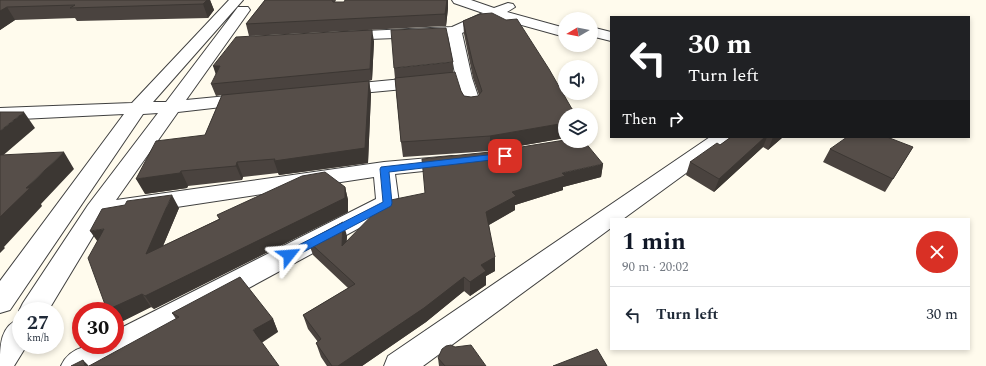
<!DOCTYPE html>
<meta charset="utf-8">
<style>
body{margin:0;font-family:Spectral,serif;background:#f2f2f3;color:#1f2937;height:100vh;display:flex;flex-direction:column;font-size:15px;white-space:nowrap}
*{box-sizing:border-box;margin:0}
p{font-size:13px;color:#747a83}
.icon{flex:none;width:22px;height:22px;fill:none;stroke:currentColor;stroke-width:2;stroke-linecap:round;stroke-linejoin:round}
.map{position:relative;flex:1;overflow:hidden}
.sheet{position:absolute;left:610px;top:218px;width:360px;height:132px;display:flex;flex-direction:column;background:#fff;border-radius:0px;box-shadow:0 2px 6px #0003}
.sheet>*{flex:none}
.guide{position:absolute;left:610px;top:16px;width:360px;height:122px;border-radius:0px;box-shadow:0 2px 6px #0003;background:#202124;color:#fff;overflow:hidden}
.needle{width:26px;rotate:260deg}
.tools{position:absolute;left:558px;top:12px;display:grid;gap:8px}
.tools a{display:grid;place-items:center;width:40px;height:40px;border-radius:50%;background:#fff;box-shadow:0 2px 6px #0003;font-size:20px}
.speed{position:absolute;left:12px;top:302px;display:flex;gap:8px;font-size:20px;font-weight:700;text-align:center}
.speed>*{display:grid;place-content:center;width:52px;height:52px;border-radius:50%;background:#fff;box-shadow:0 2px 6px #0003;line-height:1}
.speed small{font-size:10px;font-weight:400}
.speed .limit{border:6px solid #d22;background:#fff;color:#111}
.pin{position:absolute;display:grid;place-items:center;width:34px;height:34px;color:#fff;margin:-17px;border-radius:8px;box-shadow:0 2px 6px #0006}
.me{position:absolute;width:44px;margin:-22px;rotate:62deg;stroke-linejoin:round;filter:drop-shadow(0 0 3px #0008)}
.turn{display:flex;align-items:center;gap:14px;height:84px;padding:0 12px;font-size:18px}
.turn .icon{width:52px;height:52px;stroke-width:2.5}
.turn b{display:block;font-size:28px;line-height:34px}
.then{display:flex;align-items:center;height:38px;padding:0 12px;background:#0003;gap:8px;font-size:15px}
.round{display:grid;place-items:center;flex:none;width:42px;height:42px;border-radius:21px;background:#f2f2f3}
.headline{display:flex;align-items:center;justify-content:space-between;height:68px;padding:0 12px}
h1{font-size:24px;font-weight:700;line-height:30px;color:#111827}
ul{padding:0;list-style:none}
li{display:flex;align-items:center;gap:12px;height:56px;padding:0 12px;border-top:1px solid #e0e1e3}
li div{flex:1}
li b{display:block;font-size:15px}
li em{font-style:normal}
.map>svg:first-child{display:block}
.lines{fill:none;stroke-linecap:round;stroke-linejoin:round}
.minor-casing{stroke:#404040;stroke-width:2}
.minor{fill:#fff;fill-rule:evenodd}
.wall{fill:#4a433f}
.shaded-wall{fill:#3c3733}
.building{fill:#564e49;stroke:#3c3733}
.route{fill:#1a73e8;stroke:#114b97}
</style>
<div class="map">
<svg width="986" height="366" viewBox="0 0 986 366">
<rect width="100%" height="100%" fill="#fffbed"/>
<g class="lines">
<!-- minor casing -->
<g class="minor-casing">
<path id="minor" d="M 229,0 L 243,0 L 153,102 L 166,102 L 238,7 L 248,7 L 250,10 L 186,100 L 248,94 L 254,95 L 257,99 L 254,103 L 248,104 L 178,112 L 116,200 L 384,162 L 452,156 L 459,157 L 462,162 L 459,167 L 452,168 L 395,174 L 399,203 L 396,208 L 105,366 L 61,366 C 71,344 93,345 115,345 L 115,331 L 376,199 L 374,177 L 104,218 L 48,311 L 21,311 L 21,315 L 19,311 L 23,303 L 88,205 L 158,113 L 143,114 L 10,310 L 0,313 L 0,281 L 124,114 L 0,120 L 0,108 L 132,103 Z
M 452,0 L 471,0 L 494,8 L 508,3 L 513,4 L 515,7 L 507,12 L 565,28 L 565,37 L 496,18 L 462,33 L 472,78 L 481,105 L 478,109 L 472,110 L 466,109 L 463,105 L 457,84 L 340,95 L 334,94 L 331,90 L 334,86 L 340,85 L 455,74 L 448,36 L 343,40 L 338,39 L 336,36 L 338,33 L 343,32 L 452,27 L 483,13 L 454,3 Z
M 591,27 L 611,32 L 611,41 L 591,36 Z
M 710,137 L 733,137 L 730,141 L 623,219 L 611,219 L 611,228 L 423,366 L 384,366 L 388,356 Z
M 21,318 L 21,345 L 27,345 L 14,366 L 0,366 C 0,344 0,326 21,318 Z"/>
</g>
<!-- minor -->
<use href="#minor" class="minor"/>
</g>
<!-- wall -->
<path class="wall" d="M 0,0 L 210,0 L 214,10 L 208,18 L 77,21 L 75,18 L 15,20 L 0,30 Z
M 265,0 L 336,0 L 335,2 L 344,2 L 448,0 L 448,8 L 446,26 L 249,36 L 246,24 Z
M 463,21 L 572,109 L 583,114 L 583,115 L 565,115 L 565,138 L 490,151 L 403,157 L 401,142 L 394,68 L 453,62 L 453,72 L 461,91 L 464,96 L 471,97 L 478,96 L 479,95 L 473,78 L 464,34 Z
M 374,41 L 372,80 L 369,81 L 371,94 L 368,163 L 279,175 L 278,173 L 243,177 L 242,180 L 188,186 L 187,188 L 145,194 L 205,135 L 222,95 L 216,96 L 211,84 Z
M 731,137 L 783,137 L 768,150 L 763,147 L 714,192 L 686,175 L 690,162 L 720,145 Z
M 913,147 L 885,192 L 823,162 L 830,149 Z
M 603,164 L 601,177 L 563,187 L 563,190 L 515,205 L 515,210 L 489,225 L 495,271 L 486,276 L 486,285 L 470,296 L 464,291 L 426,322 L 362,366 L 327,366 L 321,357 L 316,343 L 318,342 L 308,329 L 303,315 L 348,288 L 313,255 L 308,241 L 347,236 L 346,241 Z
M 345,187 L 348,200 L 348,212 L 154,309 L 151,307 L 117,324 L 115,311 L 107,311 L 107,310 L 125,205 L 179,208 L 163,246 L 219,219 L 217,215 Z
M 172,313 L 273,319 L 278,332 L 176,319 Z
M 438,358 L 486,366 L 439,366 Z"/>
<!-- shaded-wall -->
<path class="shaded-wall" d="M 207,0 L 210,0 L 214,10 L 208,18 L 203,4 Z
M 447,0 L 448,0 L 448,8 L 446,26 L 445,14 Z
M 7,7 L 15,20 L 0,30 L 0,11 Z
M 372,30 L 374,41 L 372,80 L 370,69 Z
M 213,66 L 220,66 L 217,78 Z
M 369,81 L 371,94 L 368,163 L 279,175 L 274,161 Z
M 24,112 L 35,128 L 0,158 L 0,131 Z
M 565,123 L 565,138 L 490,151 L 490,136 Z
M 765,137 L 767,137 L 763,147 L 714,192 L 719,179 Z
M 773,137 L 783,137 L 768,150 Z
M 64,152 L 74,169 L 41,204 L 42,206 L 4,247 L 5,248 L 0,253 L 0,217 L 26,188 Z
M 237,162 L 243,177 L 242,180 L 236,166 Z
M 603,164 L 601,177 L 563,187 L 563,190 L 515,205 L 515,210 L 487,226 L 486,212 L 512,192 L 562,173 Z
M 181,171 L 188,186 L 187,188 L 145,194 L 136,179 Z
M 345,187 L 348,200 L 348,212 L 154,309 L 145,296 Z
M 172,195 L 179,208 L 154,267 L 146,254 Z
M 343,222 L 347,236 L 346,260 L 342,246 Z
M 104,229 L 100,245 L 90,231 Z
M 495,257 L 495,271 L 486,276 L 486,285 L 470,296 L 470,282 L 481,265 Z
M 464,277 L 464,291 L 426,322 L 362,366 L 338,366 Z
M 142,294 L 151,307 L 117,324 L 115,321 L 115,311 L 107,311 L 107,310 Z
M 273,319 L 278,332 L 260,344 L 253,330 Z
M 83,360 L 89,366 L 85,366 Z"/>
<!-- building -->
<path class="building" d="M 0,0 L 207,0 L 203,4 L 70,8 L 75,5 L 7,7 L 0,11 Z
M 265,0 L 332,0 L 333,2 L 344,2 L 345,0 L 447,0 L 445,14 L 246,24 Z
M 492,13 L 506,20 L 517,19 L 549,69 L 572,109 L 583,114 L 582,115 L 565,115 L 565,123 L 490,136 L 401,142 L 395,78 L 455,72 L 461,91 L 464,96 L 471,97 L 478,96 L 482,91 L 473,64 L 463,21 L 480,14 Z
M 446,28 L 453,62 L 394,68 L 391,30 Z
M 372,30 L 370,69 L 211,84 L 220,66 L 213,66 L 236,37 Z
M 369,81 L 365,148 L 274,161 L 275,159 L 237,162 L 236,166 L 181,171 L 180,173 L 136,179 L 156,141 L 205,135 L 222,95 Z
M 0,112 L 24,112 L 0,131 Z
M 731,137 L 765,137 L 719,179 L 690,162 L 717,143 L 720,145 Z
M 847,137 L 887,137 L 913,147 L 893,179 L 830,149 Z
M 565,140 L 565,141 L 584,141 L 603,164 L 562,173 L 565,176 L 512,192 L 516,196 L 486,212 L 495,257 L 481,265 L 486,271 L 470,282 L 464,277 L 424,308 L 338,366 L 332,366 L 316,343 L 321,339 L 303,315 L 355,284 L 308,241 L 343,222 L 342,246 L 386,201 L 425,193 L 422,159 L 490,152 Z
M 64,152 L 26,188 L 30,188 L 0,217 L 0,155 Z
M 325,172 L 345,187 L 345,198 L 145,296 L 142,294 L 107,310 L 88,258 L 104,229 L 90,231 L 102,209 L 125,205 L 127,201 L 172,195 L 146,254 L 220,219 L 217,215 L 302,176 Z
M 240,277 L 273,319 L 253,330 L 279,366 L 89,366 L 179,317 L 172,313 Z
M 451,345 L 455,347 L 471,345 L 486,366 L 445,366 L 438,358 L 442,349 L 446,346 Z
M 597,349 L 607,366 L 553,366 Z
M 83,360 L 85,366 L 71,366 Z"/>
<!-- route -->
<path class="route" d="M 505,153 L 510,156 L 508,158 L 389,172 L 392,203 L 391,206 L 292,258 L 285,258 L 283,255 L 285,252 L 383,202 L 380,169 L 381,167 Z"/>
</svg>
<div class="tools">
<a><svg class="needle" viewBox="-14 -14 28 28"><path d="M0-13l5 13h-10z" fill="#e53935"/><path d="M0 13l5-13h-10z" fill="#747a83"/></svg></a>
<a><svg class="icon" aria-label="sound" viewBox="0 0 24 24"><path d="M4 9h4l5-4v14l-5-4H4zM17 9q2 3 0 6"/></svg></a>
<a><svg class="icon" aria-label="layers" viewBox="0 0 24 24"><path d="M12 4l9 5-9 5-9-5zM3 14l9 5 9-5"/></svg></a>
</div>
<div class="speed"><div>27<small>km/h</small></div><div class="limit">30</div></div>
<div class="pin" style="left:505px;top:156px;background:#d93025"><svg class="icon" aria-label="arrive" viewBox="0 0 24 24"><path d="M6 21V4h12l-3 4 3 4H6"/></svg></div>
<svg class="me" style="left:289px;top:255px" viewBox="-20 -20 40 40"><path d="M0-17L14 15 0 8-14 15z" fill="#1a73e8" stroke="#fff" stroke-width="4"/></svg>
<div class="guide">
<div class="turn"><svg class="icon" aria-label="left" viewBox="0 0 24 24"><path d="M17 20v-9H6M10 6l-5 5 5 5"/></svg><div><b>30 m</b>Turn left</div></div>
<div class="then">Then<svg class="icon" aria-label="right" viewBox="0 0 24 24"><path d="M7 20v-9h11M14 6l5 5-5 5"/></svg></div>
</div>
<section class="sheet">
<div class="headline"><div><h1>1 min</h1><p>90 m · 20:02</p></div><a class="round" style="background:#d93025;color:#fff"><svg class="icon" aria-label="close" viewBox="0 0 24 24"><path d="M6 6l12 12M18 6L6 18"/></svg></a></div>
<ul>
<li><svg class="icon" aria-label="left" viewBox="0 0 24 24"><path d="M17 20v-9H6M10 6l-5 5 5 5"/></svg><div><b>Turn left</b></div><em>30 m</em></li>
</ul>
</section>
</div>
